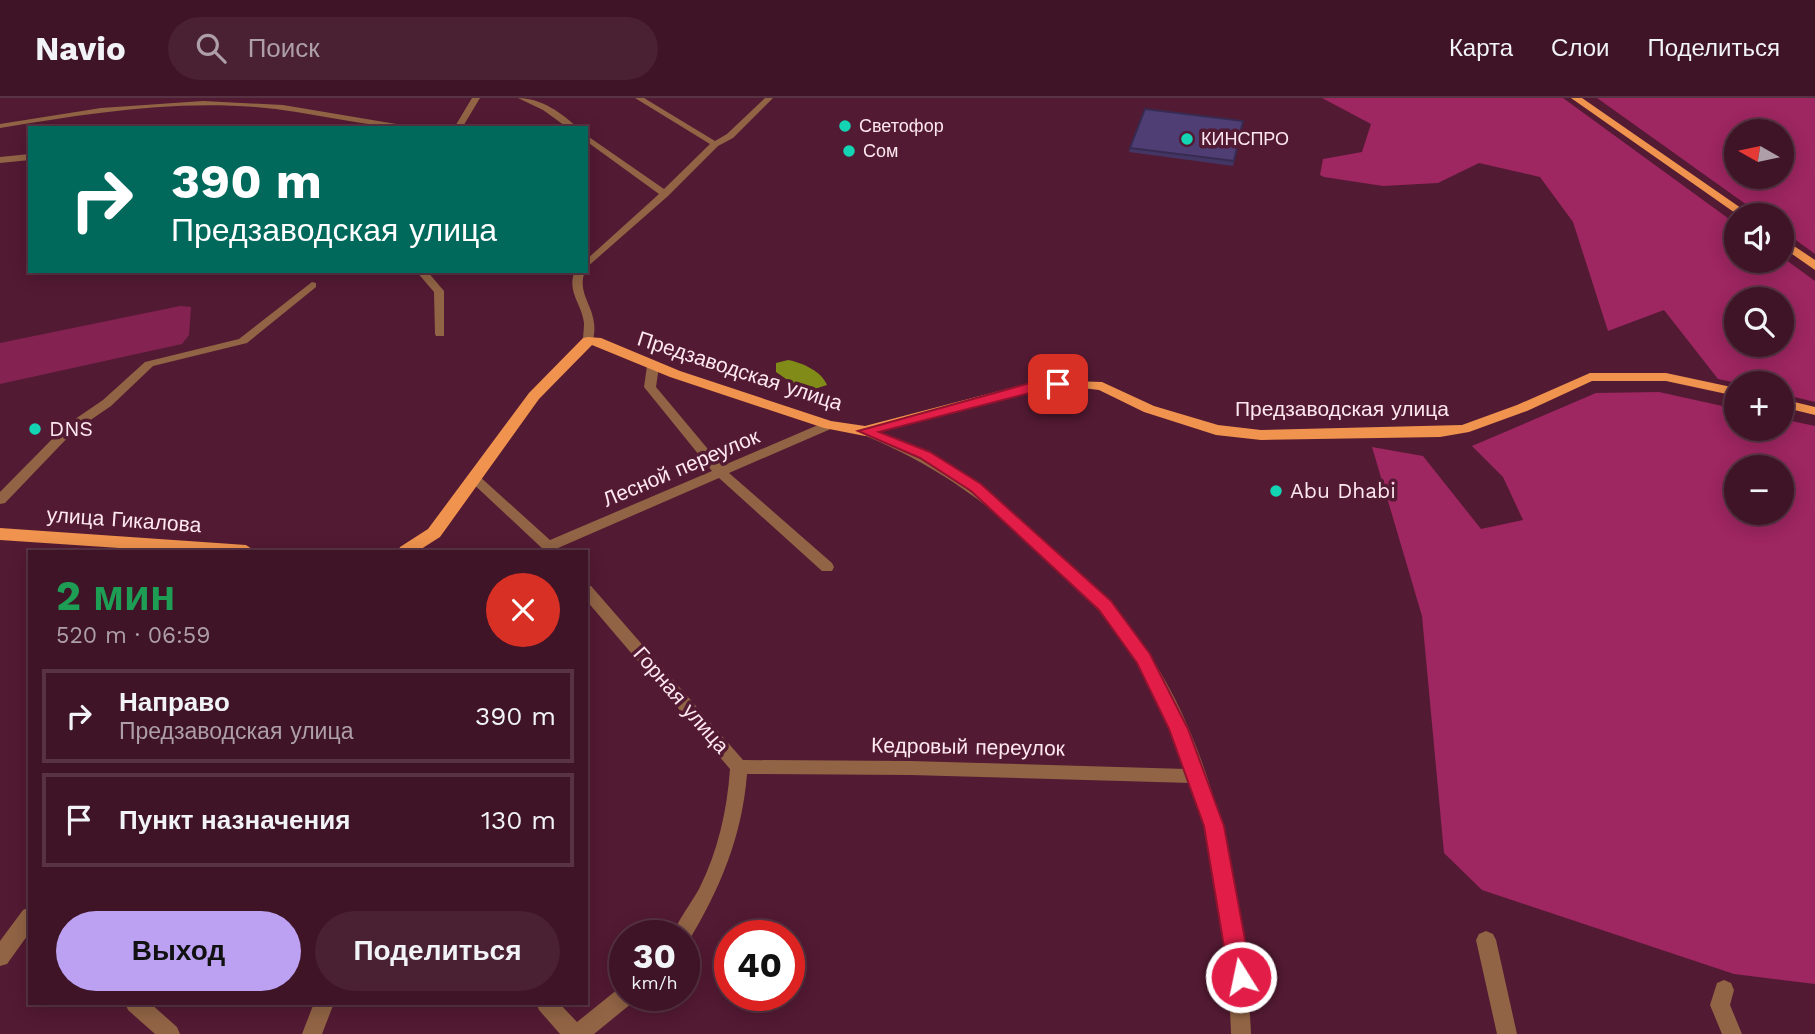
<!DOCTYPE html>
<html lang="ru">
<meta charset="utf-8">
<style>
body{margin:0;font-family:"Work Sans",sans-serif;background:#492132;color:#f1f3f6;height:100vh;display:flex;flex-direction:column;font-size:26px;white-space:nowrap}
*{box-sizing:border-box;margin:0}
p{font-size:23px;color:#ad9ea7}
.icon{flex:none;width:38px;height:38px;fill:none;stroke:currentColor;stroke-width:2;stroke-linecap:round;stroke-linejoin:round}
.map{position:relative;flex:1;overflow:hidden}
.drawer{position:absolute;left:28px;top:452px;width:560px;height:455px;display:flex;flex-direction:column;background:#3e1426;border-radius:0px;box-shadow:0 4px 18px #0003,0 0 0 2px #573343}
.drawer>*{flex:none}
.guide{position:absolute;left:28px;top:28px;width:560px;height:147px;border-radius:0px;box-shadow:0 4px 18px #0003,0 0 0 2px #573343;background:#00695c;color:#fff;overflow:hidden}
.needle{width:46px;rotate:279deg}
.tools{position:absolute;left:1724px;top:21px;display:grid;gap:14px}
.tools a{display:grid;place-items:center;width:70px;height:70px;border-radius:50%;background:#3e1426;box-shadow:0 4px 18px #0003,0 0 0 2px #573343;font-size:35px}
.speed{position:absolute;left:609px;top:822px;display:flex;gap:14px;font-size:35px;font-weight:700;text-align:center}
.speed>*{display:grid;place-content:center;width:91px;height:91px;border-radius:50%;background:#3e1426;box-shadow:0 4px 18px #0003,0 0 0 2px #573343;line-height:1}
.speed small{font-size:18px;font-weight:400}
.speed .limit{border:10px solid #d22;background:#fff;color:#111}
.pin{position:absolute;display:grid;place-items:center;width:60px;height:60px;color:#fff;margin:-30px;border-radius:14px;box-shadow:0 4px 10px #0006}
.me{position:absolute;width:77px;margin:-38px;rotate:350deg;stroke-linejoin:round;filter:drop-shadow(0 0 5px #0008)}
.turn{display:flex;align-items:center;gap:24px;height:147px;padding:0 28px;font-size:32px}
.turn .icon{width:91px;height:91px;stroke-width:2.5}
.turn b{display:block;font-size:49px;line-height:60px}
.round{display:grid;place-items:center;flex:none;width:74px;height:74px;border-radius:37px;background:#492132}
.summary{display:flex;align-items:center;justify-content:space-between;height:119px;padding:0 28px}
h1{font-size:42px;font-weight:700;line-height:52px;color:#1e9e55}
.button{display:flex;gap:14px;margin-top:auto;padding:14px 28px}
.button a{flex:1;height:80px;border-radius:42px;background:#bca0f2;color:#111;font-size:28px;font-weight:700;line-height:80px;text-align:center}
.button a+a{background:#492132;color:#f1f3f6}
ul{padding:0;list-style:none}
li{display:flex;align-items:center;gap:21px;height:94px;margin:0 14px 10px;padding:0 14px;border:4px solid #573343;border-radius:0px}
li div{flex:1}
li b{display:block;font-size:26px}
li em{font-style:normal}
header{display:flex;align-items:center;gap:42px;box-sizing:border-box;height:98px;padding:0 35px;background:#3e1426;border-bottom:2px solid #573343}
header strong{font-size:33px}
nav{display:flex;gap:38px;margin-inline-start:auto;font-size:24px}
.search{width:490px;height:63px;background:#492132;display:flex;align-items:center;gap:18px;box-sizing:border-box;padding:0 24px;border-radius:38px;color:#ad9ea7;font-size:26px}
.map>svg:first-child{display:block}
.green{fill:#842251}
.forest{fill:#9e2661;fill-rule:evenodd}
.water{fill:#808b18}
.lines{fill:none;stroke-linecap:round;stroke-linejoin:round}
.minor{fill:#916445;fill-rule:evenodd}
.major{fill:#ef934e;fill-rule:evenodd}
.wall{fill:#433564}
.building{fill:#4e3e74;stroke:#372b51;stroke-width:2}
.route{fill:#e11d48;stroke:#92132f;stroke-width:2}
.poi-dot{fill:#14d5b3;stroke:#531a33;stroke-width:2.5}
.labels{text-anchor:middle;stroke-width:7;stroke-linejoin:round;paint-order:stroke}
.far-poi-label{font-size:18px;fill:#fee7ef;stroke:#531a33;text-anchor:start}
.street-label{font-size:21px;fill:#fee7ef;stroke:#531a33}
.poi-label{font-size:21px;fill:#fee7ef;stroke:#531a33;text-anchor:start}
</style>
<header>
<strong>Navio</strong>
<div class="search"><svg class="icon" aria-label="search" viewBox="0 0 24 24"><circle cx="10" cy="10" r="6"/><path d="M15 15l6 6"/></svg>Поиск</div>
<nav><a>Карта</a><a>Слои</a><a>Поделиться</a></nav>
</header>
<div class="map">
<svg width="1815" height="936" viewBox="0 0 1815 936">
<rect width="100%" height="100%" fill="#531a33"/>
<!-- green -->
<path class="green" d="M 180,208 L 191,209 L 189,237 L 182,246 L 0,286 L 0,245 Z"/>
<!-- forest -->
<path class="forest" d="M 1322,0 L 1563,0 L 1736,126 L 1736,163 L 1782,163 L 1782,159 L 1815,183 L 1815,304 L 1782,296 L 1782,285 L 1737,285 L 1718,281 L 1664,212 L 1608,233 L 1573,124 L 1540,79 L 1479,65 L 1438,85 L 1383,88 L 1324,79 L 1320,77 L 1323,61 L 1362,54 L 1371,26 ZM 1736,201 L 1782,201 L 1782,247 L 1736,247 Z
M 1597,0 L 1815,0 L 1815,156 L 1782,132 L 1782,117 L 1761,117 ZM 1736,33 L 1782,33 L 1782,79 L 1736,79 Z
M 1659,294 L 1736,311 L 1736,331 L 1782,331 L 1782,321 L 1815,328 L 1815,886 L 1734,876 L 1482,792 L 1444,755 L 1422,518 L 1372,349 L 1423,358 L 1481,431 L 1523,422 L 1503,379 L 1472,348 L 1596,295 ZM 1736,369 L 1782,369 L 1782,415 L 1736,415 Z"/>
<!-- water -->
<path class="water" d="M 788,262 C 803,265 821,273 827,287 L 805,294 L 776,274 L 776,265 Z"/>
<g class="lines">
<!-- minor -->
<path class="minor" d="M 472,0 L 480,0 L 462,30 L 454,30 Z
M 518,0 C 541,0 562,15 578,30 L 568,30 L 543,12 Z
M 635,0 L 644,0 L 715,43 L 727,36 L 765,0 L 773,0 L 733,40 L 718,48 L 668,98 L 586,170 L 586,162 L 659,96 L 586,43 L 586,37 L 664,91 L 710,46 Z
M 203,3 L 283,7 L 420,30 C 365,30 310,13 255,9 C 170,2 84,16 0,30 L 0,26 L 101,10 Z
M 30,56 L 30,62 L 0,65 L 0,59 Z
M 416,173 L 427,173 L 444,193 L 444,238 L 436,238 L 435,236 L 434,194 Z
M 575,173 L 585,173 C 577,194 592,206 594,225 C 595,231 594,237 593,243 L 588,246 L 583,243 C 583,237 584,231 584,225 C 582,206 566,193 575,173 Z
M 312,184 L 316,185 L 316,189 L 247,245 L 153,268 L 111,308 L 73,334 L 5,405 L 0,406 L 0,394 L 65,328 L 103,302 L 145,264 L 239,241 Z
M 653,265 L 659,268 L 656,289 L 722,368 L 825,324 L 833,324 L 835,327 L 833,330 L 729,375 L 832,465 L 834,469 L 832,473 L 822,473 L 719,380 L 558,450 L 560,453 L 545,453 L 467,380 L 468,377 L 478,377 L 550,442 L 712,373 L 644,289 L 647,268 Z
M 865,329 C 928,347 987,390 1035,434 C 1071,467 1108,500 1138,540 C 1217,648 1245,805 1251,936 L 1231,936 C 1228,852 1219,765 1191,685 L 911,677 L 747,676 C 742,739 720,791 688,844 L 684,846 L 684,838 L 672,838 C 678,822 690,807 699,791 C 718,753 727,713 730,671 L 586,502 L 586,487 L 591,488 L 743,662 L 911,663 L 1186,671 C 1174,634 1158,597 1138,564 C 1116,529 1087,499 1057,471 C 995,410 942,369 861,336 L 859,333 Z
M 30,809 L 30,834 L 7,866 L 0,868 L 0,843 L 23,812 Z
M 1486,833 L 1493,836 L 1496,842 L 1517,936 L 1497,936 L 1476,842 L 1479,836 Z
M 1724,882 L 1731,885 L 1734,892 L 1730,907 L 1742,936 L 1722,936 L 1710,907 L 1717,885 Z
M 625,888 L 625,898 L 635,898 L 632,905 L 594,936 L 560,936 L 539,912 L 536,905 L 559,905 L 577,924 L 618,891 Z
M 125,905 L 150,905 L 177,929 L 180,936 L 155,936 L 128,912 Z
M 314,905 L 334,905 L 322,936 L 302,936 Z"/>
<!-- major -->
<path class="major" d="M 1571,0 L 1582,0 L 1751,117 L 1738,117 Z
M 1782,140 L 1815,162 L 1815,172 L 1782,149 Z
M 588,239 L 601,240 L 680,273 L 831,323 L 865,328 L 1041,282 L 1102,284 L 1154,308 L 1218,327 L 1261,332 L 1462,327 L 1517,307 L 1590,275 L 1666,275 L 1736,290 L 1736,298 L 1666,283 L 1592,283 L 1527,313 L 1469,334 L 1440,339 L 1261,342 L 1216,337 L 1144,314 L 1099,292 L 1074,289 L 1041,290 L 865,338 L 824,330 L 670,279 L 592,247 L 539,301 L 440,439 L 418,453 L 398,453 L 400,449 L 428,431 L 529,295 L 583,240 Z
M 1782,301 L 1815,309 L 1815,317 L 1782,309 Z
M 0,430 L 246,447 L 255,453 L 164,453 L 0,442 Z"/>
</g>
<!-- wall -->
<path class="wall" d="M 1243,23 L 1233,68 L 1129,54 L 1130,50 Z"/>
<!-- building -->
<path class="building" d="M 1145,11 L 1243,23 L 1234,63 L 1130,50 Z"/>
<!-- route -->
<path class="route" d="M 1041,282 L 1058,282 L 1064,286 L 879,334 L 930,354 L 981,386 L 1111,503 L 1150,556 L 1188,631 L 1224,728 L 1252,879 L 1248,887 L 1241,890 L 1233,887 L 1229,879 L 1204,728 L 1169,631 L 1137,565 L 1099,512 L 971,393 L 920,360 L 858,333 Z"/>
<!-- markers -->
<g class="poi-dot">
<circle cx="845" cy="28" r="7"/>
<circle cx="1187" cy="41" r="7"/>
<circle cx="849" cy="53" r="7"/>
<circle cx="35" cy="331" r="7"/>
<circle cx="1276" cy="393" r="7"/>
</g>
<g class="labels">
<!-- far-poi labels -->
<g class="far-poi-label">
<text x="859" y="34">Светофор</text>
<text x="1201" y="47">КИНСПРО</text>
<text x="863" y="59">Сом</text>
</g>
<!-- street labels -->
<g class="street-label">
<text transform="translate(740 273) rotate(18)" y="7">Предзаводская улица</text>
<text x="1342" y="318">Предзаводская улица</text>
<text transform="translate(681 370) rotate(-23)" y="7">Лесной переулок</text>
<text transform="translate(124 422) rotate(4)" y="7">улица Гикалова</text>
<text transform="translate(681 602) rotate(49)" y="7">Горная улица</text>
<text transform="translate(968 649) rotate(1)" y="7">Кедровый переулок</text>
</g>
<!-- poi labels -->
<g class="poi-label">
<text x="49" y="338">DNS</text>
<text x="1290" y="400">Abu Dhabi</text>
</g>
</g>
</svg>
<div class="tools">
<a><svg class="needle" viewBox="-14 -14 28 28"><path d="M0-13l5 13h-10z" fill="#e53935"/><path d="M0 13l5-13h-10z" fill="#ad9ea7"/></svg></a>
<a><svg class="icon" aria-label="sound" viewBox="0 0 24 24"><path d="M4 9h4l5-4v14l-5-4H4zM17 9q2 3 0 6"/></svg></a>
<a><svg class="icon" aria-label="search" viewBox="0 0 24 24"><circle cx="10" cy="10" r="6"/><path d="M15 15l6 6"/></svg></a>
<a>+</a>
<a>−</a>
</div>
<div class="speed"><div>30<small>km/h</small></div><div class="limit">40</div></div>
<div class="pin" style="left:1058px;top:286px;background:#d93025"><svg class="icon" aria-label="arrive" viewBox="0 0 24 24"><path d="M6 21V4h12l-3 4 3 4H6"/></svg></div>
<svg class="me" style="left:1241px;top:879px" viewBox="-20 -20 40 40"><circle r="17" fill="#e11d48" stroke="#fff" stroke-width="3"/><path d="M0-11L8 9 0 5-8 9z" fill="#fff"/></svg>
<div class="guide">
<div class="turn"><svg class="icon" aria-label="right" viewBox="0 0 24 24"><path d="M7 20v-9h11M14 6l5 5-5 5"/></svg><div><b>390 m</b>Предзаводская улица</div></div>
</div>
<section class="drawer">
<div class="summary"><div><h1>2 мин</h1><p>520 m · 06:59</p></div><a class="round" style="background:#d93025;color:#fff"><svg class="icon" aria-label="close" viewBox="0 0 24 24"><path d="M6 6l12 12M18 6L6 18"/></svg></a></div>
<ul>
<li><svg class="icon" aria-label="right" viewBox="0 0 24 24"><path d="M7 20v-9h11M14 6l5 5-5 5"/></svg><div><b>Направо</b><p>Предзаводская улица</p></div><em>390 m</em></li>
<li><svg class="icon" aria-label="arrive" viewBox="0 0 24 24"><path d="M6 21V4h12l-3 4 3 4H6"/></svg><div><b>Пункт назначения</b></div><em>130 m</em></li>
</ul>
<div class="button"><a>Выход</a><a>Поделиться</a></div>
</section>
</div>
